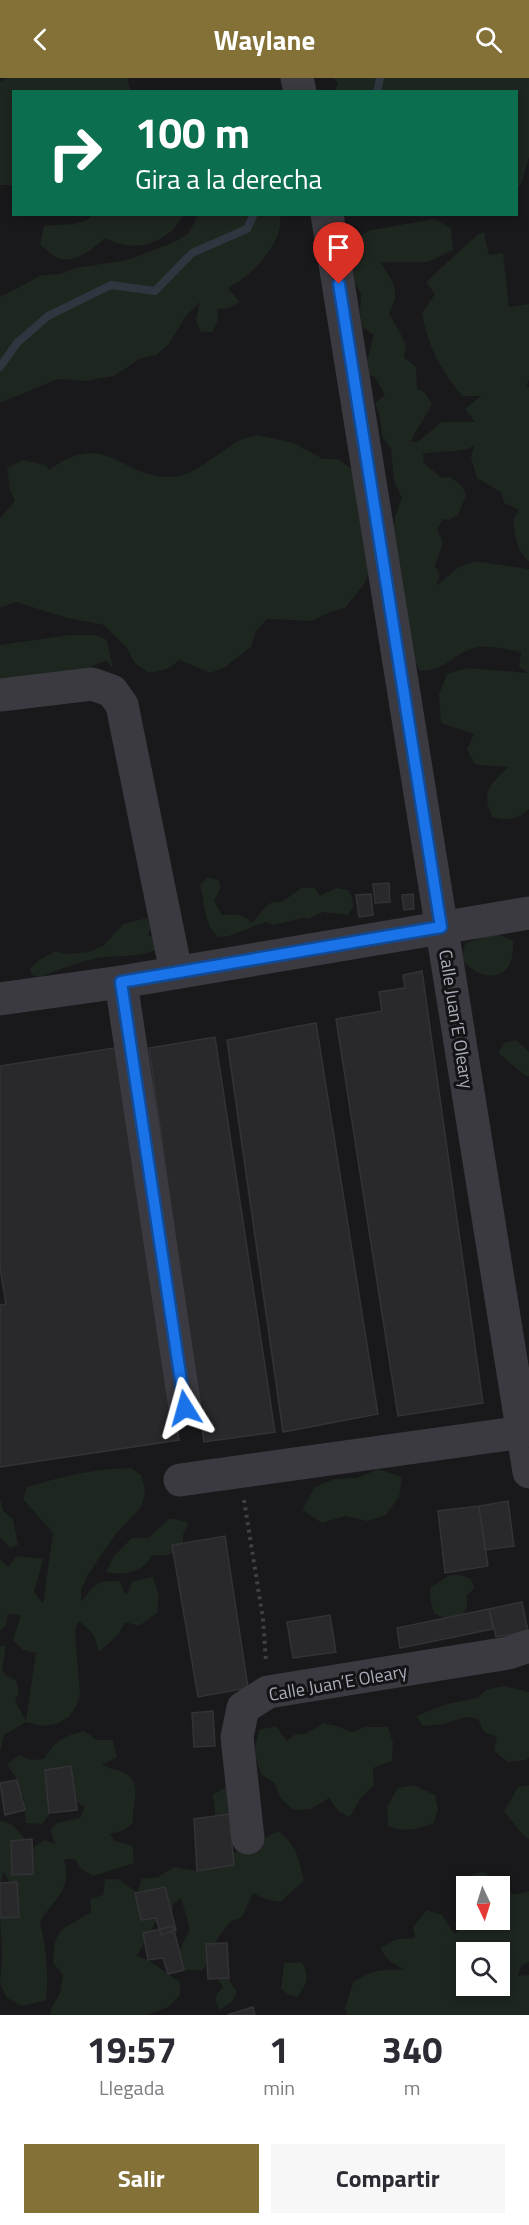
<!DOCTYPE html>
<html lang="es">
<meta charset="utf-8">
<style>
body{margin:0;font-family:"Titillium Web",sans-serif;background:#f7f7f7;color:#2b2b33;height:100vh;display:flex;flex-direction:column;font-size:22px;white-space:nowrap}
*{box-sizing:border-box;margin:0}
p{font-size:20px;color:#7c7c81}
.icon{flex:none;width:33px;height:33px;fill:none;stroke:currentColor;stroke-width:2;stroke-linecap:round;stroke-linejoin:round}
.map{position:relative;height:1937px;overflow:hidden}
.drawer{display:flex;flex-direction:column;background:#fff;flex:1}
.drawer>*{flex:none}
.guide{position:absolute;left:12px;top:12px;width:506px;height:126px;border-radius:0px;box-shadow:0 3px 9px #0003;background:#0b6e4f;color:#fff;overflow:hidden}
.needle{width:39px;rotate:176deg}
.tools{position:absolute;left:456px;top:1798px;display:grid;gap:12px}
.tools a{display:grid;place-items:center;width:54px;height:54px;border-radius:0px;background:#fff;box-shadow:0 3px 9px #0003;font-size:30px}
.pin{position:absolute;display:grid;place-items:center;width:51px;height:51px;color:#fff;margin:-62px -26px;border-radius:50% 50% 50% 0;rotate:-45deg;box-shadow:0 0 6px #0007}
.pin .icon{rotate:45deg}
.me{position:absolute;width:66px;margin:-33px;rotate:352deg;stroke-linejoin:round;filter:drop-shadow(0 0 4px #0008)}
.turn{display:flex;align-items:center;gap:21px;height:126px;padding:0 24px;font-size:27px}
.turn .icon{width:78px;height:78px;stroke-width:2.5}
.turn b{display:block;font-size:42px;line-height:51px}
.eta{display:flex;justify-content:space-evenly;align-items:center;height:102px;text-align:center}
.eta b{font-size:36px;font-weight:700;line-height:42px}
.action{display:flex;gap:12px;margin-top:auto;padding:12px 24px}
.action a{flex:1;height:69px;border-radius:0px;background:#837138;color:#fff;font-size:24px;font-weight:700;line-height:69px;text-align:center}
.action a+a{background:#f7f7f7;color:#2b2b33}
header{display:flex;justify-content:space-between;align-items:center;height:78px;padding:0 24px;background:#837138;color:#fff;font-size:27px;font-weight:700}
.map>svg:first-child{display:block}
.green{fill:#1e2620;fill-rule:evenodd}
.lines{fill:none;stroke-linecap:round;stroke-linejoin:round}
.stream{stroke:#2f363f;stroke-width:8}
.building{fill:#29292c;stroke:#333337;stroke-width:1.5}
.path{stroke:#404146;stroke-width:4;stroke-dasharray:3 4.5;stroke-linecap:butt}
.minor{stroke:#3a3a40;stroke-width:33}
.route-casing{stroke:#114b97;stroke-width:15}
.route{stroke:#1a73e8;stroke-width:10}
.labels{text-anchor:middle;stroke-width:6;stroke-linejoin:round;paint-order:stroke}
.street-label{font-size:18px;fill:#abaeba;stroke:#141316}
</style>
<header><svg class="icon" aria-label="back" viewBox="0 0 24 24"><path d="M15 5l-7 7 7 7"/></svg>Waylane<svg class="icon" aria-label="search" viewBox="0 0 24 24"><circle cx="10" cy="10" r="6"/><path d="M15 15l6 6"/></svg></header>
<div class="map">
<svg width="529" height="1937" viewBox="0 0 529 1937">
<rect width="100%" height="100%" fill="#19181b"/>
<!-- green -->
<path class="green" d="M 8,0 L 127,0 L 131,13 L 14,14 L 13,107 L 0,107 L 0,4 Z
M 334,0 L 529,0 L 529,79 C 524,93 526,101 516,112 L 516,14 L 335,13 L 338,5 Z
M 92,137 L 92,136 L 184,137 C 179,142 175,151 169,155 C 149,171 126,171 105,160 C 95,169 77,185 61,181 C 54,180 46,171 40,167 L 44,148 C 60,145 81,150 92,137 Z
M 198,137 L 280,137 C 284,165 252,198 228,210 L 240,224 L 229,230 L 217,231 L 218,243 L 212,254 L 201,254 L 196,242 L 200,224 L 185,239 L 169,266 L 156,277 L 141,280 L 114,298 L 85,303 L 58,301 L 0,325 L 0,219 L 42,197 L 60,196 L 75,190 L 127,182 L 172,165 L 188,156 Z
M 434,141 L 451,150 L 453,172 L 428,184 L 380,184 C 393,204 402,212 389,235 L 406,266 L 404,279 L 416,289 L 417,311 L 424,314 L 432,326 C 426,340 416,350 411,364 L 417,364 L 442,344 L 475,344 L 465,331 L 481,318 L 462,318 C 441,293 427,267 422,235 L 435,216 L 426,204 L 477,157 L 484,154 L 489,177 L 503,175 L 509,229 L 529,226 L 529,301 L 526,310 L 529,309 L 529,484 L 519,472 L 515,456 L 513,442 L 519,432 L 504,425 L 501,414 L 477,400 L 471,380 L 474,368 C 458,376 440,372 423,376 L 424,385 L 442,400 L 451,399 L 463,409 L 466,417 L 458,437 L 449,442 L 443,441 L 437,451 L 443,465 L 435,488 L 440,496 L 436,508 L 459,489 L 475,483 L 529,491 L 529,731 C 517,742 507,743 492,739 C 481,711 489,709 508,689 L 480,687 L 474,685 L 467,671 L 474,656 L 441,645 L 439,616 L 447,596 L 467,590 L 528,595 L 519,589 L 521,574 C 505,571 483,565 468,572 C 447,582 445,592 420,593 L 411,577 L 393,456 L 395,439 L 402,420 L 394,403 L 391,371 L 382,358 L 380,339 L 375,325 L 385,317 L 375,299 L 364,295 L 374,257 L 362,249 L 360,235 L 361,216 L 352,200 L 348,183 L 351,161 L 372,152 Z
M 258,357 L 294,365 L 323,381 L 338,381 L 353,392 L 371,489 L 365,505 L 345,530 L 330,534 L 312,543 L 267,541 L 256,553 L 251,569 L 225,589 L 210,595 L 180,582 L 167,591 L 149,595 L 135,585 L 126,569 L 104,547 L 67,540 L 16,524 L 0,530 L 0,440 L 15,423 L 10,412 L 7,390 L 23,382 L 46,387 L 49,392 C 107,350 118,399 171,399 C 193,399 218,375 236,364 C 242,360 251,359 258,357 Z
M 69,557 L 96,557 L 107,562 L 113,591 L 106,582 L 70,598 L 0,601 L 0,567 Z
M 207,799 L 218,802 L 221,809 L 214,823 L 222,837 C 235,836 242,835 252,845 L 267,827 L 273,824 L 282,824 L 301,810 L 315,810 L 320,818 L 336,810 L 348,812 L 352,819 L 353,829 L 348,837 L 323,834 L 308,841 L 303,840 L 274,847 L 266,844 L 229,858 L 219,859 C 202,846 206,826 200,807 Z
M 147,840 L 151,848 L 148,857 L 155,859 L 159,871 C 139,880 119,877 98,880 C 77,884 59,892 39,899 L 32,897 L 30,891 L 39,882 L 56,873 L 66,876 L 89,874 L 103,868 L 123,846 Z
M 493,854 L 513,863 C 514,885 507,903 481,896 C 474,894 467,886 461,882 L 465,866 Z
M 516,962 L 529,974 L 529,998 L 526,998 L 498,975 L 504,965 Z
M 131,1390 L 142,1398 L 145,1414 L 142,1428 L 115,1457 L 89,1495 L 81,1512 L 81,1524 C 95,1507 93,1502 119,1503 L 126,1517 L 133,1503 L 153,1499 L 159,1518 L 157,1535 L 139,1548 L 125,1544 L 118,1557 L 99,1574 L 94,1557 L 79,1543 L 75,1552 L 80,1617 L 76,1628 L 69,1639 L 56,1646 L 42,1648 L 26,1644 L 4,1657 L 0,1674 L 0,1568 L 6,1568 L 2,1591 L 5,1597 L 16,1602 L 19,1614 L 15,1623 L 26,1643 L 36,1575 L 23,1572 L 13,1562 L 21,1537 L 8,1536 L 6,1547 L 0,1553 L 0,1481 L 8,1489 L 17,1478 L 43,1481 L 34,1514 L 43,1526 L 53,1455 L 23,1421 L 27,1409 C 61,1399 95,1390 131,1390 Z
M 378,1391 L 402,1399 L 399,1419 L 386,1437 L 367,1443 L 345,1438 L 322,1445 L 302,1432 L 315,1409 L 334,1401 L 358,1400 Z
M 0,1420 L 3,1433 L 13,1441 L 18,1467 L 10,1470 L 0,1459 Z
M 169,1441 L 176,1441 L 189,1445 L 183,1457 L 183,1471 L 168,1477 L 152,1477 C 143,1495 124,1498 106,1494 L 114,1478 L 132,1460 L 148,1460 Z
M 450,1497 L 461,1497 L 471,1501 L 474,1510 L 467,1518 L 467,1528 L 463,1536 L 444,1540 L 434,1535 L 431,1526 L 430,1510 Z
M 504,1608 L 529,1614 L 529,1679 L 526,1682 L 508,1684 L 494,1673 L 497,1659 L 484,1654 L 478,1641 L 465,1639 L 444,1646 L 423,1648 L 416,1638 L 447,1626 L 477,1620 L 488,1611 Z
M 323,1645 L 337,1648 L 352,1654 L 365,1649 L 388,1649 L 393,1665 L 392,1683 L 373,1690 L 374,1707 L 360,1721 L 350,1739 L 338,1733 L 329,1720 L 311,1731 L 294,1732 L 281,1721 L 274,1705 L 261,1696 L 256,1680 L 255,1669 L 259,1652 L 276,1648 L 287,1663 L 294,1657 L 307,1655 Z
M 84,1653 L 97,1662 L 113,1662 L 117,1679 L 102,1687 C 110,1691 119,1691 125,1695 C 144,1706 131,1729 133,1745 L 123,1753 L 110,1756 L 115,1763 L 133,1768 L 134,1785 L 93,1798 L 80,1790 L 75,1781 L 64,1781 C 72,1815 56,1817 40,1844 C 46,1870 49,1895 46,1922 L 22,1928 L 7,1920 L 0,1906 L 2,1881 L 0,1832 L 14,1813 L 4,1794 L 0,1808 L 0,1743 C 15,1743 24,1760 32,1771 L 44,1762 L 55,1766 L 50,1752 L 57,1745 L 80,1740 L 85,1729 L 76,1724 L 68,1713 L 42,1746 L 26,1745 L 23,1718 L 9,1722 L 10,1710 L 17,1702 L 7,1686 L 20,1677 L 31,1682 L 44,1681 C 56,1662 62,1659 84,1653 Z
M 231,1707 L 240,1733 L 216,1747 L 213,1716 Z
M 414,1707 L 435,1717 L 438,1731 L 434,1745 C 418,1751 405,1755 388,1748 L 387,1728 L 398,1710 Z
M 529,1707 L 529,1761 L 522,1756 L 504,1733 L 518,1709 Z
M 279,1753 C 297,1769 299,1780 304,1803 L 280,1824 L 265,1821 L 253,1815 L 242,1839 L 230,1844 L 220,1857 L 211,1874 L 211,1882 L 202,1892 L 184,1892 L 179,1873 L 190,1851 L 181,1820 L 173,1826 L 171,1841 L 155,1845 L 137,1878 L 148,1882 L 180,1904 L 180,1917 L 169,1929 L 147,1937 L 50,1937 L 51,1931 L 60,1915 L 63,1897 L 53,1885 C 54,1847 62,1853 91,1834 L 90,1821 L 103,1817 L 105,1801 L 118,1801 L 138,1815 L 141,1801 L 158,1799 L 174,1789 L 197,1793 Z
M 483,1794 L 514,1817 L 529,1813 L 529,1884 L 521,1888 L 518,1898 L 529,1897 L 529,1937 L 347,1937 L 345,1930 L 353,1904 C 373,1892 380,1891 404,1892 L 387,1881 L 380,1870 L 397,1861 L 415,1860 L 413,1849 L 427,1832 L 442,1837 L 454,1856 L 464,1849 L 457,1824 L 469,1798 ZM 466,1809 L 500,1809 L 500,1842 L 466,1842 ZM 466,1875 L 500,1875 L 500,1908 L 466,1908 Z
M 301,1884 C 311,1896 307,1907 297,1919 L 289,1917 L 281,1911 L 284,1885 Z
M 226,1888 L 229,1902 L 237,1914 L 232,1924 L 220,1932 L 215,1923 L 217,1916 L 223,1909 L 217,1900 Z"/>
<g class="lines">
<!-- stream -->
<path class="stream" d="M 377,14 L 380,0
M 0,289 L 17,265 L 48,238 L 111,207 L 155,213 L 192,175 L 247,151 L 254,136"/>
</g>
<!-- building -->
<path class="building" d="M 389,805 L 390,824 L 375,825 L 373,806 Z
M 371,816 L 373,837 L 359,839 L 356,817 Z
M 413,816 L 414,831 L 404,832 L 402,817 Z
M 422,893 L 483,1325 L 398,1338 L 336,941 L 382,933 L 379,914 L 405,910 L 403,897 Z
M 316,945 L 378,1336 L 283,1354 L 227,962 Z
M 215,959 L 275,1354 L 204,1364 L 149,970 Z
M 120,969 L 179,1362 L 0,1389 L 0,1227 L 6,1226 L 0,1190 L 0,988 Z
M 508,1423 L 514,1468 L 485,1472 L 479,1428 Z
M 479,1428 L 488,1488 L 445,1495 L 438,1433 Z
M 225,1458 L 248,1610 L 198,1619 L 172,1467 Z
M 522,1524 L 528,1553 L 496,1559 L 489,1531 Z
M 489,1531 L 493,1551 L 400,1570 L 397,1550 Z
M 330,1537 L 336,1574 L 293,1580 L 287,1544 Z
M 213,1633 L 215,1668 L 194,1669 L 192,1635 Z
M 71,1688 L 77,1732 L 49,1735 L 45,1692 Z
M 17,1702 L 25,1732 L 5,1737 L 0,1705 Z
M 229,1736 L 234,1787 L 197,1793 L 194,1741 Z
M 32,1761 L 33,1796 L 12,1797 L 11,1763 Z
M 17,1804 L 19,1839 L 0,1840 L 0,1805 Z
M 165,1809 L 176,1852 L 161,1857 L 156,1840 L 141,1842 L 135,1815 Z
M 173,1848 L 184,1892 L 168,1896 L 163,1880 L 148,1882 L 143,1855 Z
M 227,1865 L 229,1900 L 208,1901 L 206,1866 Z
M 253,1929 L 255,1937 L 227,1937 Z"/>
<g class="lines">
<!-- path -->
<path class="path" d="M 244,1422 L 263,1541 L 266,1583"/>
<!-- minor -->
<path class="minor" d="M 297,0 L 300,14
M 327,136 L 529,1394
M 0,617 L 92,606 L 112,613 L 122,627 L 176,894
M 121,904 L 185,1330
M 0,921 L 121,904 L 529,835
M 180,1402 L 523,1354
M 248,1760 L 237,1659 L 243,1630 L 268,1614 L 508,1575 L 529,1568"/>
</g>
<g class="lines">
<!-- route casing -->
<g class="route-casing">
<path id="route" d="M 185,1330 L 121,904 L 441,849 L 339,206"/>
</g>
<!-- route -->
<use href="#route" class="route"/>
</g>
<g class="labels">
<!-- street labels -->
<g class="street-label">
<text transform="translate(456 941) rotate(81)" y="6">Calle Juan’E Oleary</text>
<text transform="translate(338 1605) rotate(-10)" y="6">Calle Juan’E Oleary</text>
</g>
</g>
</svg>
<div class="tools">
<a><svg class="needle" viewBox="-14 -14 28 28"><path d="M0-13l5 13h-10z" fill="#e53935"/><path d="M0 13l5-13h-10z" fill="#7c7c81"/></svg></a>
<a><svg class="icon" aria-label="search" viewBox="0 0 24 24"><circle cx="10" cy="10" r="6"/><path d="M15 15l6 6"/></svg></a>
</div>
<div class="pin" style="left:339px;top:206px;background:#d93025"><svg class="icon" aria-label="arrive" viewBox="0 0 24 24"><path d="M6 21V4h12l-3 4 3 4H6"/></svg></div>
<svg class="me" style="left:185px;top:1330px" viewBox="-20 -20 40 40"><path d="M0-17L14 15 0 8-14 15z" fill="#1a73e8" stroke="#fff" stroke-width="4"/></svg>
<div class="guide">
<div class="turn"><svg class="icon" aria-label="right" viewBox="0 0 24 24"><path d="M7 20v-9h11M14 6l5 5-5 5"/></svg><div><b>100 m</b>Gira a la derecha</div></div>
</div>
</div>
<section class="drawer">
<div class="eta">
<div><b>19:57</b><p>Llegada</p></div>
<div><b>1</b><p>min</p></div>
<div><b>340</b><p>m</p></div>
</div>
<div class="action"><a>Salir</a><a>Compartir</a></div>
</section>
